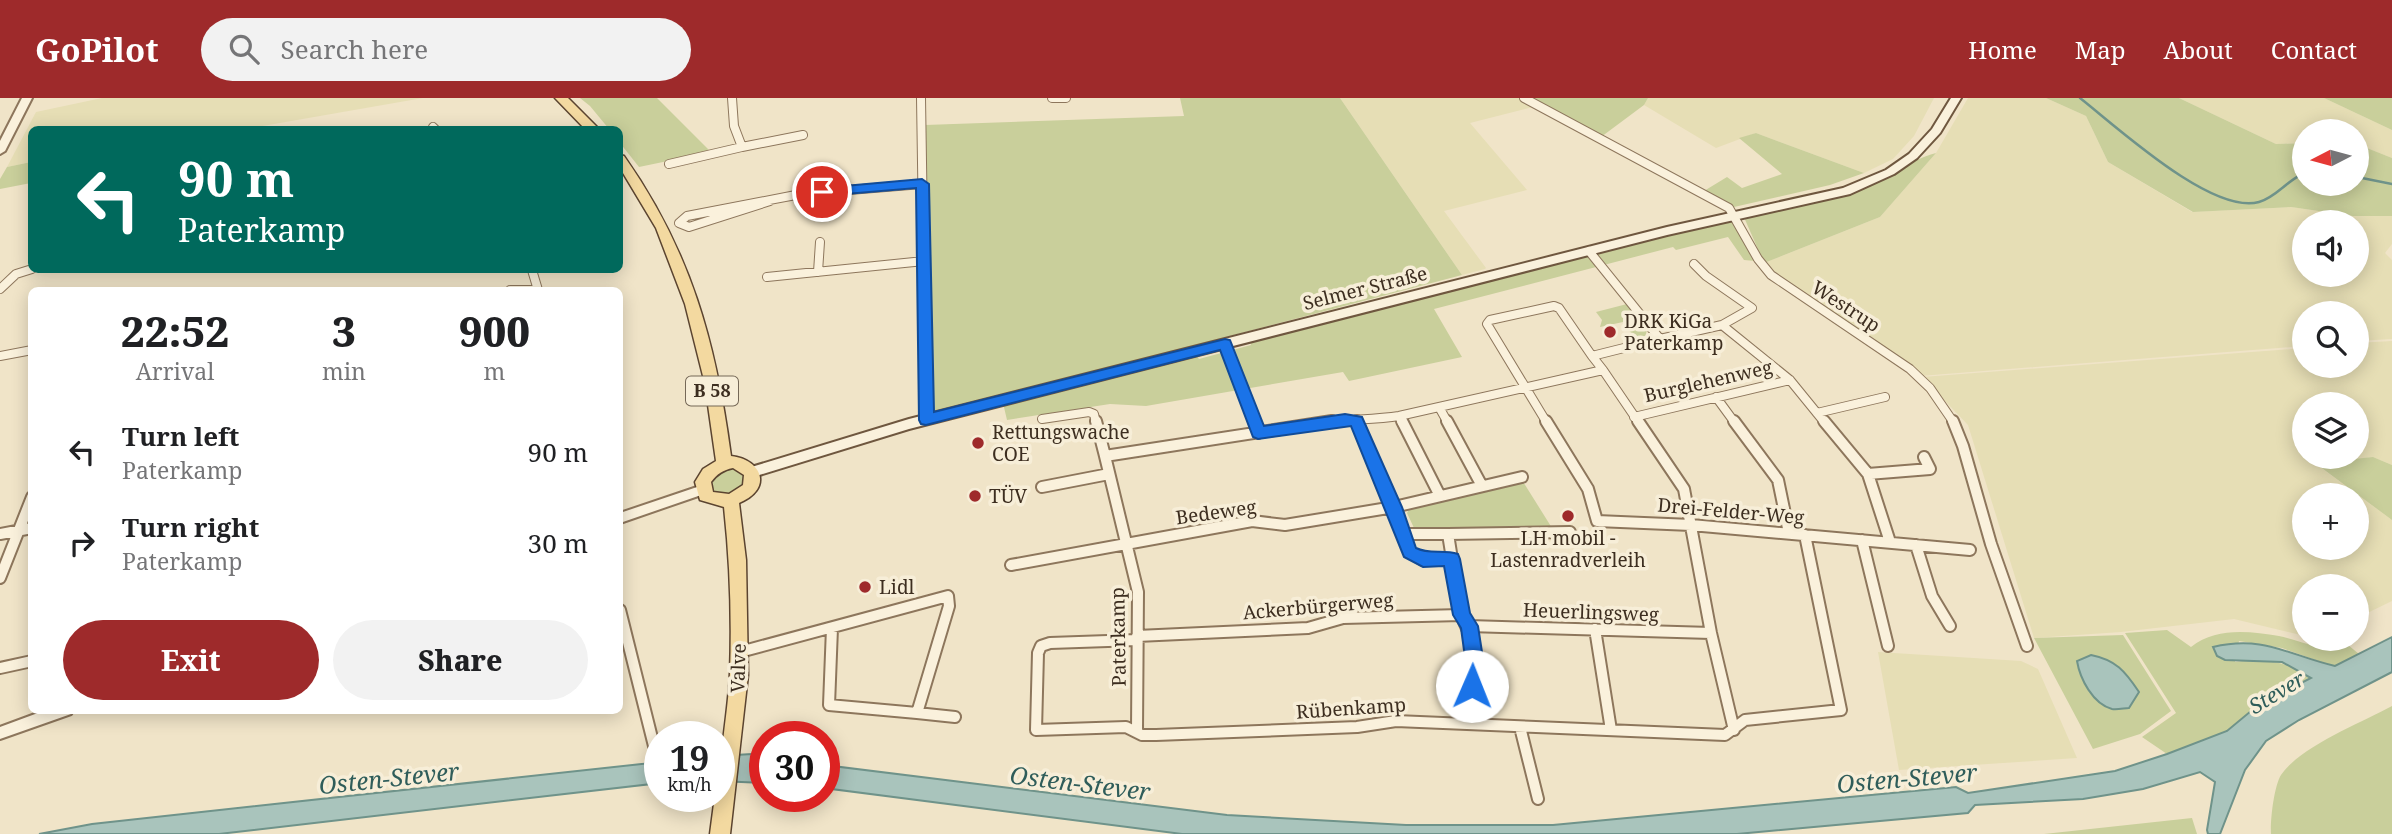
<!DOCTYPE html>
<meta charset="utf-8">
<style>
body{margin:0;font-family:"Noto Serif",serif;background:#f2f2f2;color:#202124;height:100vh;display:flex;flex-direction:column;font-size:26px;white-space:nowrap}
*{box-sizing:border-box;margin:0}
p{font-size:23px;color:#757577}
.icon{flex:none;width:38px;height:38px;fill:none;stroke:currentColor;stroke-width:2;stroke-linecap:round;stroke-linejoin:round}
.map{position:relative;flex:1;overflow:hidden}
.drawer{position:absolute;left:28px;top:189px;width:595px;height:427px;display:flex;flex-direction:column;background:#fff;border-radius:10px;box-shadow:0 4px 18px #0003}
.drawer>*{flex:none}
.guide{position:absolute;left:28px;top:28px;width:595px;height:147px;border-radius:10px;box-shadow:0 4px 18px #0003;background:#00695c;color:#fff;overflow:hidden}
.needle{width:46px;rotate:264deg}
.controls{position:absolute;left:2292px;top:21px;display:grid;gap:14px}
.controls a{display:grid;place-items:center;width:77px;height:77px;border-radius:50%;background:#fff;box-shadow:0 4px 18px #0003;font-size:35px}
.speed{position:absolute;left:644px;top:623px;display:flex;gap:14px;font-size:35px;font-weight:700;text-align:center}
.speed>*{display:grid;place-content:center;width:91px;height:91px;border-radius:50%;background:#fff;box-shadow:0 4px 18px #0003;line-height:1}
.speed small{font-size:18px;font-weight:400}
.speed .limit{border:10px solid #d22;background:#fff;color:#111}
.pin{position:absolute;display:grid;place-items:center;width:60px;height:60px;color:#fff;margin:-30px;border:4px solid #fff;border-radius:50%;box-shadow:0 2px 7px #0007}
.me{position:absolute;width:77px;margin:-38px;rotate:1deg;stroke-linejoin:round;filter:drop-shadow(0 0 5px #0008)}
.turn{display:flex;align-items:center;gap:24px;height:147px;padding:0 35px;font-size:32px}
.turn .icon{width:91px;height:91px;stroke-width:2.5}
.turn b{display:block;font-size:49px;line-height:60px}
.eta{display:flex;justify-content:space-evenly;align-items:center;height:119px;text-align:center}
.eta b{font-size:42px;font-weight:800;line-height:49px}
.action{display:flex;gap:14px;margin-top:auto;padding:14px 35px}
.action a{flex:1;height:80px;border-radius:42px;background:#9e2a2b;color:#fff;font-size:28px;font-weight:800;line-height:80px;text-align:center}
.action a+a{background:#f2f2f2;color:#202124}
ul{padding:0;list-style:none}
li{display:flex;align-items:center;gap:21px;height:91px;padding:0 35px}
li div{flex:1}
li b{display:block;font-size:26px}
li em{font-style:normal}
header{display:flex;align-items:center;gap:42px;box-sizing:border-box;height:98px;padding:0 35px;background:#9e2a2b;color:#fff}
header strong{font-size:33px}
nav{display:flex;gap:38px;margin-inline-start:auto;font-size:24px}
.search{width:490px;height:63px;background:#f2f2f2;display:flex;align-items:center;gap:18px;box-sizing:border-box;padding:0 24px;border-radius:38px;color:#757577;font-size:26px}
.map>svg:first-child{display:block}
.farmland{fill:#e6deb5;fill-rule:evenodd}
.green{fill:#c9cf9b}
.water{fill:#a9c4bc;stroke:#6f938a;stroke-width:2}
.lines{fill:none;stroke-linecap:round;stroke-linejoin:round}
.stream{stroke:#6f938a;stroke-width:2.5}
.minor-far1-casing{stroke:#8d765c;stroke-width:10}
.minor-casing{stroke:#8d765c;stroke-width:14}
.tertiary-casing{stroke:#8d765c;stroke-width:4}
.secondary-casing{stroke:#6f573f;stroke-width:4}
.primary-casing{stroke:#5b4430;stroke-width:3}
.minor-far1{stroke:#faf1dc;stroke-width:8}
.minor{stroke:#faf1dc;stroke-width:10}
.tertiary{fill:#faf1dc;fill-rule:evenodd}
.secondary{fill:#faf1dc;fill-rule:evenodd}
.primary{fill:#f3d9a0;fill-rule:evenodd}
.route{fill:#1a73e8;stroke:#114b97;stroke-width:2}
.poi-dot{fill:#9e2a2b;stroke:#f7eed8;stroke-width:2.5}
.labels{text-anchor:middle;stroke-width:7;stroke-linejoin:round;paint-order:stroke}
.shield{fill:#f7eed8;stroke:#756857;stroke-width:2}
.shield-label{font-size:18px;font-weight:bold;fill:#3d2e20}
.street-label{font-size:19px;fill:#3d2e20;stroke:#f7eed8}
.poi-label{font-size:19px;fill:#3d2e20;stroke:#f7eed8;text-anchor:start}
.water-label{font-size:21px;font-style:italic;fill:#2f5d5a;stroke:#f7eed8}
.near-water-label{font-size:24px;font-style:italic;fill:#2f5d5a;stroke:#f7eed8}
</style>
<header>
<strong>GoPilot</strong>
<div class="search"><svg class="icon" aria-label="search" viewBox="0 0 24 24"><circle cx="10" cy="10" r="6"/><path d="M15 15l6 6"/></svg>Search here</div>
<nav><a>Home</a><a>Map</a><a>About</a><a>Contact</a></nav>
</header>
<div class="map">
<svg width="2392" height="736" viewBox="0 0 2392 736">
<rect width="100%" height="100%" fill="#f0e4c8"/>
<!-- farmland -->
<path class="farmland" d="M 102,0 L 423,0 L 245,31 L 188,31 L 185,28 L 172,32 L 32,32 L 31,64 L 7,69 L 36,14 Z
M 1340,0 L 1521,0 L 1537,8 L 1470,25 L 1527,92 L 1444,113 L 1486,170 L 1485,171 L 1462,177 Z
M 1648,0 L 1934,0 L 1914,38 L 1893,61 L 1864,75 L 1756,35 L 1716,50 L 1644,7 Z
M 1968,0 L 2046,0 L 2086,18 L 2108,64 L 2192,114 L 2291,109 L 2353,118 L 2392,118 L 2392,146 L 2385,155 L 2392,162 L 2392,241 L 2357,243 L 2357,215 L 2305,215 L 2305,248 L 1920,278 L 1777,178 L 1764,165 L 1880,119 L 1936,55 ZM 2305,124 L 2357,124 L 2357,177 L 2305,177 Z
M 2179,0 L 2324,0 L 2392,32 L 2392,60 L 2357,46 L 2357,33 L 2305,33 L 2305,45 L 2276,46 Z
M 2392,243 L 2392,367 L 2373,359 L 2316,366 L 2392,422 L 2392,503 L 2357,520 L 2357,488 L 2305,488 L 2305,538 L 2234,521 L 2121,534 L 2034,540 L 1968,327 L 1922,279 L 2305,250 L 2305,268 L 2357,268 L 2357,245 ZM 2305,306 L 2357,306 L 2357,359 L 2305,359 ZM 2305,397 L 2357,397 L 2357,450 L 2305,450 Z
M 1878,554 L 2021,563 L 2038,571 L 2077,660 L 1899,672 Z"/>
<!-- green -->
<path class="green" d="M 580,0 L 657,0 L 711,54 L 639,69 L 620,45 L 620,32 L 609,31 L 590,8 Z
M 1180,0 L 1340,0 L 1462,177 L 930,317 L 925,27 L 1184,18 Z
M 1531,0 L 1648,0 L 1644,7 L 1601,39 Z
M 2046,0 L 2179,0 L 2276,46 L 2305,45 L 2305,86 L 2357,86 L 2357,46 L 2392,60 L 2392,118 L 2353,118 L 2291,109 L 2193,114 L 2108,64 L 2086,18 Z
M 2324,0 L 2392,0 L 2392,32 Z
M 1756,35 L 1864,75 L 1830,87 L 1734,109 L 1704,93 L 1727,79 L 1742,90 L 1782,76 L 1739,40 Z
M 1936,55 L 1880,119 L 1764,165 L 1743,117 C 1781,109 1821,103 1859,92 C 1887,83 1908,62 1936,55 Z
M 31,64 L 31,85 L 0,91 L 0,81 L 7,69 Z
M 1735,119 L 1755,163 L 1744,162 L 1728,139 L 1676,152 L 1673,149 L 1434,211 L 1462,259 L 1349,283 L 1343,274 L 1146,308 L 1110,306 L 1007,322 L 1003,305 L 1196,257 L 1199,261 L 1251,247 L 1250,243 Z
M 1627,206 L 1647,231 L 1645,240 L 1636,242 L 1623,224 L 1600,229 L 1602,222 L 1596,214 Z
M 2373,359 L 2392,367 L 2392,422 L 2315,365 Z
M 734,370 L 744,373 L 747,385 L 728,397 L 713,393 L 712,380 L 721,372 Z
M 1522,382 L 1552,430 L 1414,430 L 1407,415 L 1411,407 Z
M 2167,532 L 2191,549 C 2216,529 2249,533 2279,538 C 2303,543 2323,555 2348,547 L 2359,556 L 2335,569 L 2282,550 L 2239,543 L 2235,564 C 2264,559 2288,564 2312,580 L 2257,608 L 2227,633 L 2167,656 L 2142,639 L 2176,615 L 2125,535 Z
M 2123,537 L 2171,613 L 2140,636 L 2093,651 L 2034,540 Z
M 2392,608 L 2392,736 L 2271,736 C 2270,723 2274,688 2281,677 C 2301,648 2361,625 2392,608 Z
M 2192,720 L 2197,736 L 2044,736 Z"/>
<!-- water -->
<path class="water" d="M 2392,539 L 2392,574 L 2299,622 L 2266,643 L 2245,672 L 2220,736 L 2208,736 L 2207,732 L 2215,684 L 2200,674 L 2143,691 L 2083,701 L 1975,707 L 1968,715 L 1737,736 L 1182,736 L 824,690 L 824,667 L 1227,717 L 1406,727 L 1553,727 L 1956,689 L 1968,695 L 2115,673 L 2167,656 L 2227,633 L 2257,608 L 2311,580 L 2282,564 L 2225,562 L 2217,558 L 2213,549 C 2264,537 2288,557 2335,568 Z
M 2091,557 C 2116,562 2125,573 2139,594 L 2129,610 C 2125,610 2117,612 2112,611 C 2093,606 2080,581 2077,563 Z
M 752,656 L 765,658 L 765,685 L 719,683 L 719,658 Z
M 660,664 L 660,685 L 219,736 L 39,736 L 92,726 Z"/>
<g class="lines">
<!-- stream -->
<path class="stream" d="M 2080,0 C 2117,29 2212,117 2259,104 C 2277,99 2288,81 2305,75
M 2357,79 L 2392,86"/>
<!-- minor-far1 casing -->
<g class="minor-far1-casing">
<path id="minor-far1" d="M 921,0 L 926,322
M 1052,0 L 1066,0
M 1524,0 L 1729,110 L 1758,161 L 1771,177 L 1910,271 L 1930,290 L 1954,325
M 433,29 L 436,32
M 742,49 L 803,37
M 669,66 L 742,49 L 734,28 L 732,0
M 770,103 L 689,129 L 679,125 L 687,118 L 801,96 L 922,86
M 1694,166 L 1706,178 L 1752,210 L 1722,227
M 532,172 L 538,192
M 818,174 L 820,144
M 767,179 L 924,163
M 0,191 L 16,176 L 32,171
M 510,192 L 537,192
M 1660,241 L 1722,227 L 1790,282 L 1825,325
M 1225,246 L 1254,325
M 0,258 L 32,252
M 1603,272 L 1639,325
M 1716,299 L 1735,325
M 1439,309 L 1448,325
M 1817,315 L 1885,299
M 1399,318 L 1402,325
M 1634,319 L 1790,282
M 1042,321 L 1089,314 L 1094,316 L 1096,325
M 1321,325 C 1347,321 1373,322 1399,318 L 1603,272 L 1592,258 L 1660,241 L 1589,153
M 1547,325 L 1487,226 L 1490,222 L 1554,208 L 1559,210 L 1592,258"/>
</g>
<!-- minor casing -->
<g class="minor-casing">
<path id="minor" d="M 1096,323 L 1105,358
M 1254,323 L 1258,335
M 1357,323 L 1410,454 L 1423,462 L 1452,461
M 1402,323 L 1440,398
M 1447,323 L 1482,388
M 1546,323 L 1588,391 L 1597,423 L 1691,427 L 1970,452
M 1638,323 L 1684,391 L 1711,535 L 1734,632
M 1734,323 L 1778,382 L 1789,435
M 1824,323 L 1868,376 L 1890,444
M 1953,323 L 1963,348 L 1991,446 L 2027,548
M 1868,376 L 1930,371 L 1924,359
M 1042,389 L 1109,376
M 0,436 L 32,430
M 1403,436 L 1448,436 L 1461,517 L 1472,542 L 1476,625
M 1448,436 L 1570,434
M 1862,442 L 1888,548
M 1916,447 L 1932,498 L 1950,528
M 1011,467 L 1252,423 L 1285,427 L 1394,409 L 1522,379
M 0,480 L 32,399
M 620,512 L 654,648
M 1469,528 L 1711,535
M 1595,531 L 1611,632
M 1137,538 L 1308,530 L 1343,520 L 1461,517
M 1137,542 L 1050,545 L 1041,548 L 1038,555 L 1036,632 L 1126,629 L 1142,637 L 1156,637 L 1357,629 L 1396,623 L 1725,637 L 1745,622 L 1841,612 L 1805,437
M 740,554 L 948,498 L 949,508 L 917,615 L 829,607 L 832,530
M 0,570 L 32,563
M 917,615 L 955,619
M 1520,629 L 1538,701
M 1137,632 L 1138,494 L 1105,358 L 1332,323"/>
</g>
<!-- tertiary casing -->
<g class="tertiary-casing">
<path id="tertiary" d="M 22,0 L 32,0 L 5,53 L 0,56 L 0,43 Z
M 703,387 L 707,389 L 709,392 L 707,395 L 620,425 L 620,415 Z
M 46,612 L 73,612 L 71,616 L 0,641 L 0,629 Z"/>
</g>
<!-- secondary casing -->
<g class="secondary-casing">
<path id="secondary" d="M 1951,0 L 1961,0 L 1940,35 L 1917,60 L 1894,76 L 1850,96 L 1667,137 L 909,331 L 753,379 L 748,378 L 746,374 L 748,370 L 909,321 L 1667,129 L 1843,90 L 1886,72 L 1909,56 L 1932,31 Z"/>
</g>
<!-- primary casing -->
<g class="primary-casing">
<path id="primary" d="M 555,0 L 568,0 L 600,32 L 586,32 Z
M 620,57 L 624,58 C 691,153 716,245 731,358 C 764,362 772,392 739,405 L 746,462 L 748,577 L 730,736 L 710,736 L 715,698 L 719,698 C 719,657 728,617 730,575 C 732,520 730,464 724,409 L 700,402 L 695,384 L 703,371 L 716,363 L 705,286 L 685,206 L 656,130 L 620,70 ZM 733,370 L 744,377 L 743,387 L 729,396 L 713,394 L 711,384 C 717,376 723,372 733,370 Z"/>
</g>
<!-- minor-far1 -->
<use href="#minor-far1" class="minor-far1"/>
<!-- minor -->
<use href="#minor" class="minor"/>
<!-- tertiary -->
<use href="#tertiary" class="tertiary"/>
<!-- secondary -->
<use href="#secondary" class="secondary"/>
<!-- primary -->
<use href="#primary" class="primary"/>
</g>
<!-- route -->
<path class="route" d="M 922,81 L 929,86 L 934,314 L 1225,241 L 1230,242 L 1264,328 L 1345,316 L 1362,319 L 1402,409 L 1416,450 C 1430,457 1443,451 1458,456 L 1460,461 L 1470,515 L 1478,528 L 1484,567 L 1479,594 L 1472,596 L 1466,594 L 1463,588 L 1466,567 L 1461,530 L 1453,517 L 1444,468 L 1423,469 L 1404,459 L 1351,328 L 1258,341 L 1253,339 L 1220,252 L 926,327 L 921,326 L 919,322 L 916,90 L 822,98 L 816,94 L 822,90 Z"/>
<!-- markers -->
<g class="poi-dot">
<circle cx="1610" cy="234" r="7"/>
<circle cx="978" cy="345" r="7"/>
<circle cx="975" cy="398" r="7"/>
<circle cx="1568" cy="418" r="7"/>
<circle cx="865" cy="489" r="7"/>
</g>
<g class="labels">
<!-- shield labels -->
<rect class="shield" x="686" y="278.5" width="52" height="29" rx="5"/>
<g class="shield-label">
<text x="712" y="299">B 58</text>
</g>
<!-- street labels -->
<g class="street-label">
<text transform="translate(1365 190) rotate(-14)" y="7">Selmer Straße</text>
<text transform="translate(1846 208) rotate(33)" y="7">Westrup</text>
<text transform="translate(1708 283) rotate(-13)" y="7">Burglehenweg</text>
<text transform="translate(1731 413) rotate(5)" y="7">Drei-Felder-Weg</text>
<text transform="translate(1216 414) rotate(-8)" y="7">Bedeweg</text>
<text transform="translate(1318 508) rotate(-5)" y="7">Ackerbürgerweg</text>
<text transform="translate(1591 514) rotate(2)" y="7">Heuerlingsweg</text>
<text transform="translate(1118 539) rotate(-91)" y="7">Paterkamp</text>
<text transform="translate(738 570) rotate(-88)" y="7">Valve</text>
<text transform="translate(1351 610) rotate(-4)" y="7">Rübenkamp</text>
</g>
<!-- poi labels -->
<g class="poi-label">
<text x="1624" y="230">DRK KiGa<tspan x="1624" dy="22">Paterkamp</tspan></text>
<text x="992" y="341">Rettungswache<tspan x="992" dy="22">COE</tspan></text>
<text x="989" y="405">TÜV</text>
<text x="1568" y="447" text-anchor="middle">LH mobil -<tspan x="1568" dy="22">Lastenradverleih</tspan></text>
<text x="879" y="496">Lidl</text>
</g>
<!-- water labels -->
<g class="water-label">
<text transform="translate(2277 595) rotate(-31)" y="7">Stever</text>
</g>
<!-- near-water labels -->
<g class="near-water-label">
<text transform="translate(389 681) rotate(-6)" y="8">Osten-Stever</text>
<text transform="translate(1907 681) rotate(-5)" y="8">Osten-Stever</text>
<text transform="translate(1080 686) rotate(7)" y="8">Osten-Stever</text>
</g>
</g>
</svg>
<div class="controls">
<a><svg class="needle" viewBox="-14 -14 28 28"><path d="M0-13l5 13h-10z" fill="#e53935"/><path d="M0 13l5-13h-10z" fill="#757577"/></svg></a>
<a><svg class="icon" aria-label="sound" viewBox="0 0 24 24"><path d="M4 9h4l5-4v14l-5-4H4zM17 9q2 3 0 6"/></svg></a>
<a><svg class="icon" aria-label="search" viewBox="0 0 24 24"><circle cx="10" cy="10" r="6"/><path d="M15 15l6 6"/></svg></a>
<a><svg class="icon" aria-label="layers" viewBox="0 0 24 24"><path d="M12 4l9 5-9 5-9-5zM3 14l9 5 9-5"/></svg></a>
<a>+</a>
<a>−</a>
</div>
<div class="speed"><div>19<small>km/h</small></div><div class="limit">30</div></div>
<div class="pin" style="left:822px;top:94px;background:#d93025"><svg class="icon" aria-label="arrive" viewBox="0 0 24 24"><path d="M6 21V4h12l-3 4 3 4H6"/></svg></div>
<svg class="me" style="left:1472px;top:588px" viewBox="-20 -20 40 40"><circle r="19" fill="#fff"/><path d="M0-13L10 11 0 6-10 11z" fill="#1a73e8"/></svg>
<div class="guide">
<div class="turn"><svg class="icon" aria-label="left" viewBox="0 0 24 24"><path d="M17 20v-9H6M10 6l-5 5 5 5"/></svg><div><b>90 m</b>Paterkamp</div></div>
</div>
<section class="drawer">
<div class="eta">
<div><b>22:52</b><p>Arrival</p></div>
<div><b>3</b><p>min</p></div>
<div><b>900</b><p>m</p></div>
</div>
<ul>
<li><svg class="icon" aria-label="left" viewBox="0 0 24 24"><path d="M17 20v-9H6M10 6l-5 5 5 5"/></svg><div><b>Turn left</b><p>Paterkamp</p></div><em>90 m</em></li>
<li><svg class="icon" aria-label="right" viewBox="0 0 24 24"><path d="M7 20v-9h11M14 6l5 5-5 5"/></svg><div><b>Turn right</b><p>Paterkamp</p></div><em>30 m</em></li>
</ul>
<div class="action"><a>Exit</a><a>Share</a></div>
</section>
</div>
